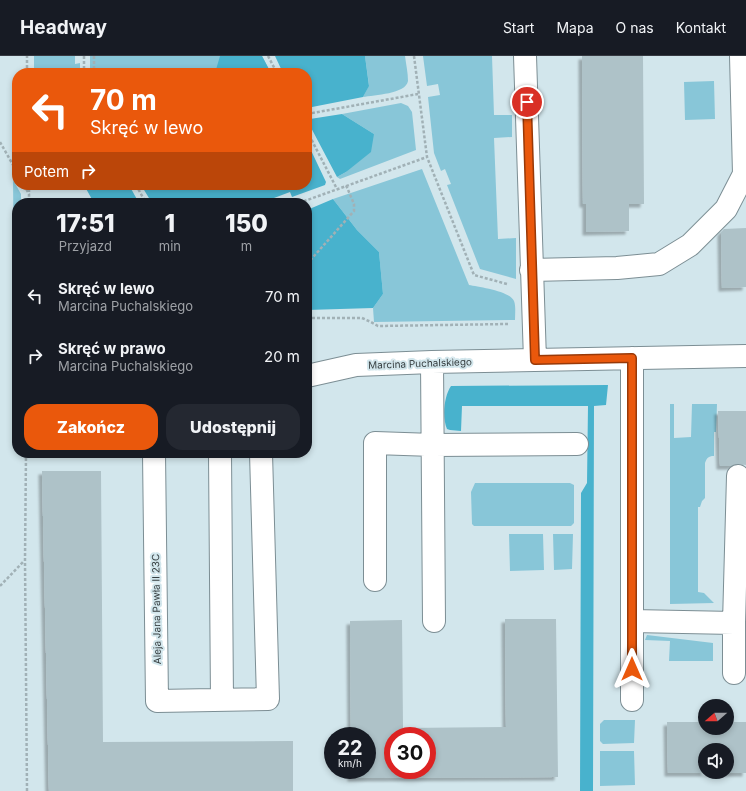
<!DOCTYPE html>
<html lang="pl">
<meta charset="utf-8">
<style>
body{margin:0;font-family:Inter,sans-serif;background:#242831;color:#f1f3f6;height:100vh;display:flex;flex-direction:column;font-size:15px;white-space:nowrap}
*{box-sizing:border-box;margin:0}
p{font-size:13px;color:#9ea1a6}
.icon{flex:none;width:22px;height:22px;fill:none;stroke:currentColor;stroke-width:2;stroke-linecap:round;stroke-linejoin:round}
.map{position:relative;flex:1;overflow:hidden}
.sheet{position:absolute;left:12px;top:142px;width:300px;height:260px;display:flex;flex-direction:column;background:#171b24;border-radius:16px;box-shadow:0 2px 6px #0003}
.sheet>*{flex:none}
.top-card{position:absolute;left:12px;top:12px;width:300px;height:122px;border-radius:16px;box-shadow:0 2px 6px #0003;background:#ea580c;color:#fff;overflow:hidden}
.needle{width:26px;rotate:250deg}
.fabs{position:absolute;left:698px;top:643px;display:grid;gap:8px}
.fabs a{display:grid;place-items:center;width:36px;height:36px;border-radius:50%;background:#171b24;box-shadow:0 2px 6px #0003;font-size:20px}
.speed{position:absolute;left:324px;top:671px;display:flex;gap:8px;font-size:20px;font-weight:700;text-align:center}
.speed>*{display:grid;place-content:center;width:52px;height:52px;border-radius:50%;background:#171b24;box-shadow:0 2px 6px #0003;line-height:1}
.speed small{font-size:10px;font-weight:400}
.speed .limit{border:6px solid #d22;background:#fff;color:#111}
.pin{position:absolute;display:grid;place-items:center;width:34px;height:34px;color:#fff;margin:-17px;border:2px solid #fff;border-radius:50%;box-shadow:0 1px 4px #0007}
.me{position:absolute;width:44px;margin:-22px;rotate:0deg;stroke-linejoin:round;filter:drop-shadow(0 0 3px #0008)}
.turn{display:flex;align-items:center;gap:14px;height:84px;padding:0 12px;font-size:18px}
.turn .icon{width:52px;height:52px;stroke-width:2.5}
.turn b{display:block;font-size:28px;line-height:34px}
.then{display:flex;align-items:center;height:38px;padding:0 12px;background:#0003;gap:8px;font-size:15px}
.eta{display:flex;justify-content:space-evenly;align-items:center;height:68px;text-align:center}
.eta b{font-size:24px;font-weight:800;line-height:28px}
.primary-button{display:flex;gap:8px;margin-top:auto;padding:8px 12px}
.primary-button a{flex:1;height:46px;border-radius:16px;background:#ea580c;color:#fff;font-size:16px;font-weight:800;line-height:46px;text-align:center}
.primary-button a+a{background:#242831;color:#f1f3f6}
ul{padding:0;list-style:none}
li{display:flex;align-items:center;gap:12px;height:60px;padding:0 12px}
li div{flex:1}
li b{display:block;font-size:15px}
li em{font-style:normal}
header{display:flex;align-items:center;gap:24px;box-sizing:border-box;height:56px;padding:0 20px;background:#171b24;border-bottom:1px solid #363941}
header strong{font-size:19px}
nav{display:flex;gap:22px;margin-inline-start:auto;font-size:14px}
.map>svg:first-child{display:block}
.green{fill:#88c6d8}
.forest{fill:#48b2cd}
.building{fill:#aec2c8;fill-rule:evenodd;filter:url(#shadow)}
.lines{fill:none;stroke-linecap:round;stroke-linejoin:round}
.minor-casing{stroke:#7c8e94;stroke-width:24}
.path{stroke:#a1b1b6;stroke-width:2.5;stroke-dasharray:3 2;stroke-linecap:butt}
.minor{stroke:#fff;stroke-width:22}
.route-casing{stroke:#983908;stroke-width:10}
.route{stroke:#ea580c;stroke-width:7}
.labels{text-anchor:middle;stroke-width:4;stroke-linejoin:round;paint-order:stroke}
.street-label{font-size:10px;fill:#363e40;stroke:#d2e6ec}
</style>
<header>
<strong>Headway</strong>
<nav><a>Start</a><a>Mapa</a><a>O nas</a><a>Kontakt</a></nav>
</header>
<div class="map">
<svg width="746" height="735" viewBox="0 0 746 735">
<defs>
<filter id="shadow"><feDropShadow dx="-3.5" dy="3.5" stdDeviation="1" flood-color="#0004"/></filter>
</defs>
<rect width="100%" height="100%" fill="#d2e6ec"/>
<!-- green -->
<path class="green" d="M 34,0 L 75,0 L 75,8 L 80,7 L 80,17 L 36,17 L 34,15 Z
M 90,0 L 262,0 L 271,17 L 90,17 Z
M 365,0 L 405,0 C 406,8 408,17 408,25 C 406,38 374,39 363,41 L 369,29 Z
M 423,0 L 492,0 L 494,59 L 512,59 L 512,81 L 494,82 L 498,183 L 516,182 L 516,223 L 480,213 L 447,129 L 451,128 L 445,113 L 441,115 L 434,97 L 428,41 L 440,39 L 438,28 L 427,30 Z
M 714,25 L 715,63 L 685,64 L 684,26 Z
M 401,47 L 408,50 L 412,56 L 416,94 L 340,123 L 337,121 L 346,116 L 374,78 L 342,58 Z
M 422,113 L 469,229 C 479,231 510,235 514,245 C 516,250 515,258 515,264 L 374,266 L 373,252 L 383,238 L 379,196 L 357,174 L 333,143 Z
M 13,124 L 21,138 L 21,147 L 17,147 L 17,309 L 15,309 Z
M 670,348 L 674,348 L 674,382 L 691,381 L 692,348 L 717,348 L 716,376 L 714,376 L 714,400 C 708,400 707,402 705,407 L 705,442 L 702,445 L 700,451 L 698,451 L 698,536 L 704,537 L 714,547 L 670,548 Z
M 475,427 L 570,427 L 574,429 L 574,467 L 571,470 L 474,470 L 472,468 L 471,436 Z
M 509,478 L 543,478 L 544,514 L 510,515 Z
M 553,478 L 573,478 L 572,513 L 554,514 Z
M 647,579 L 713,587 L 713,605 L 669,605 L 670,585 L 645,584 Z
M 604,664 L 635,664 L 634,687 L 603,688 L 600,685 L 600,668 Z
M 600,695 L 634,695 L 635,729 L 600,730 Z"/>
<!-- forest -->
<path class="forest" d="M 220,0 L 262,0 L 271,17 L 215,17 Z
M 275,0 L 365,0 L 369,30 L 363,41 L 307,52 L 307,17 L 283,17 Z
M 342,58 L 374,78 L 371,96 L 346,116 L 337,121 L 308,66 L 310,63 Z
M 307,86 L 326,126 L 325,129 L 292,141 L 290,136 L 274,142 L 275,147 L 152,147 L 141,129 L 307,129 Z
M 84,129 L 129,129 L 139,147 L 94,147 Z
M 333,143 L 357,174 L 379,196 L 383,238 L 373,252 L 307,254 L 307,154 Z
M 608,329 L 606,349 L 594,350 L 593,735 L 580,735 L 581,437 L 587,427 L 588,350 L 462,350 L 461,375 L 450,374 L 447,373 C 442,361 444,340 451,330 Z"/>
<!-- building -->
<path class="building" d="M 582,0 L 643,0 L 644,148 L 629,148 L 629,175 L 586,176 L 586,148 L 583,148 Z
M 746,172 L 746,231 L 722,232 L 721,176 L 724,173 Z
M 718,355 L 746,355 L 746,409 L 738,408 L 731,410 L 720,410 Z
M 42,415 L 101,415 L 103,686 L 293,685 L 293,735 L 49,735 Z
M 505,563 L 556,563 L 558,721 L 351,722 L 351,714 L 367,714 L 367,680 L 351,680 L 350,565 L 402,564 L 403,672 L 506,671 ZM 393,680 L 427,680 L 427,714 L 393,714 Z
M 667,666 L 705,666 L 705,672 L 727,672 L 727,666 L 746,666 L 746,717 L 668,717 ZM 705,694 L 727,694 L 727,716 L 705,716 Z"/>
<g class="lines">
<!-- minor casing -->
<g class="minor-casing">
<path id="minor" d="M 525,0 L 535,304
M 531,214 L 617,212 L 659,208 L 690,189 L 726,153 L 744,118 L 741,0
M 432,306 L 434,565
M 307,320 L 356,309 L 432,306 L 746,300
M 154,397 L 157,645 L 268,643 L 261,397
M 220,397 L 222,644
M 375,524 L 375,387 L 433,389 L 577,388
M 632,565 L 734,567 L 734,617
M 734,567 L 738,420
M 632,644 L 632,302"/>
</g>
<!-- path -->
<path class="path" d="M 84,0 L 84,17
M 94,0 L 94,17
M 268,0 L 277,17
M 414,0 L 427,101 L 474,219 L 507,228
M 27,17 L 27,0
M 307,58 L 418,38
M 307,75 L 337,133
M 0,86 L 17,116
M 24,129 L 29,138 L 29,147
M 29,129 L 29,136
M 136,129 L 146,147
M 299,147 L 427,101
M 307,208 L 354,155 L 354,148 L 346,129
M 307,262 L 362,262 L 371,266 L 378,270 L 508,268
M 26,397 L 25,504 L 27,735
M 0,530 L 24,505"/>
<!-- minor -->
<use href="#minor" class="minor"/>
</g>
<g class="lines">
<!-- route casing -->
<g class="route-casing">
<path id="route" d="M 527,46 L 535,304 L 632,302 L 632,613"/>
</g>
<!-- route -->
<use href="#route" class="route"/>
</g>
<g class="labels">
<!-- street labels -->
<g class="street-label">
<text transform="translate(420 307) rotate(-2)" y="4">Marcina Puchalskiego</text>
<text transform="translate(156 553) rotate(-91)" y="4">Aleja Jana Pawła II 23C</text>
</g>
</g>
</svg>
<div class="fabs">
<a><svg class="needle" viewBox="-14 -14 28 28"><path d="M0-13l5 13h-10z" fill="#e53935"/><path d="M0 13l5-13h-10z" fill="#9ea1a6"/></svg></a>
<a><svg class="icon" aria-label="sound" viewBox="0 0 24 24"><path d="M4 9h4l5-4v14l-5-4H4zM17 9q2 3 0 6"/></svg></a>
</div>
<div class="speed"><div>22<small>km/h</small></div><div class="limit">30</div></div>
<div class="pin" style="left:527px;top:46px;background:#d93025"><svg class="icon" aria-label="arrive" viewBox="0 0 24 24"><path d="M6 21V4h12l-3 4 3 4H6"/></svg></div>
<svg class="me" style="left:632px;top:613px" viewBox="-20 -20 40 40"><path d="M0-17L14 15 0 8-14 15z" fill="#ea580c" stroke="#fff" stroke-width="4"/></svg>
<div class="top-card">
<div class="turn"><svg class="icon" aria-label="left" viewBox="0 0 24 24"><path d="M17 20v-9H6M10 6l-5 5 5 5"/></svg><div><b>70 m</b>Skręć w lewo</div></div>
<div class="then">Potem<svg class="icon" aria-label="right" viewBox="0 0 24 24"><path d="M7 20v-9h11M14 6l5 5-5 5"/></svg></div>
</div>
<section class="sheet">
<div class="eta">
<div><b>17:51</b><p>Przyjazd</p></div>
<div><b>1</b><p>min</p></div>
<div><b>150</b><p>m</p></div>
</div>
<ul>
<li><svg class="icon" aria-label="left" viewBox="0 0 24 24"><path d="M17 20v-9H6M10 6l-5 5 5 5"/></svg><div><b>Skręć w lewo</b><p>Marcina Puchalskiego</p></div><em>70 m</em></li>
<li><svg class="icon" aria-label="right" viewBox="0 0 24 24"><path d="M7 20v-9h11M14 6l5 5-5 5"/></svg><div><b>Skręć w prawo</b><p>Marcina Puchalskiego</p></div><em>20 m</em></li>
</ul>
<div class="primary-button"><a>Zakończ</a><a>Udostępnij</a></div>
</section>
</div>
